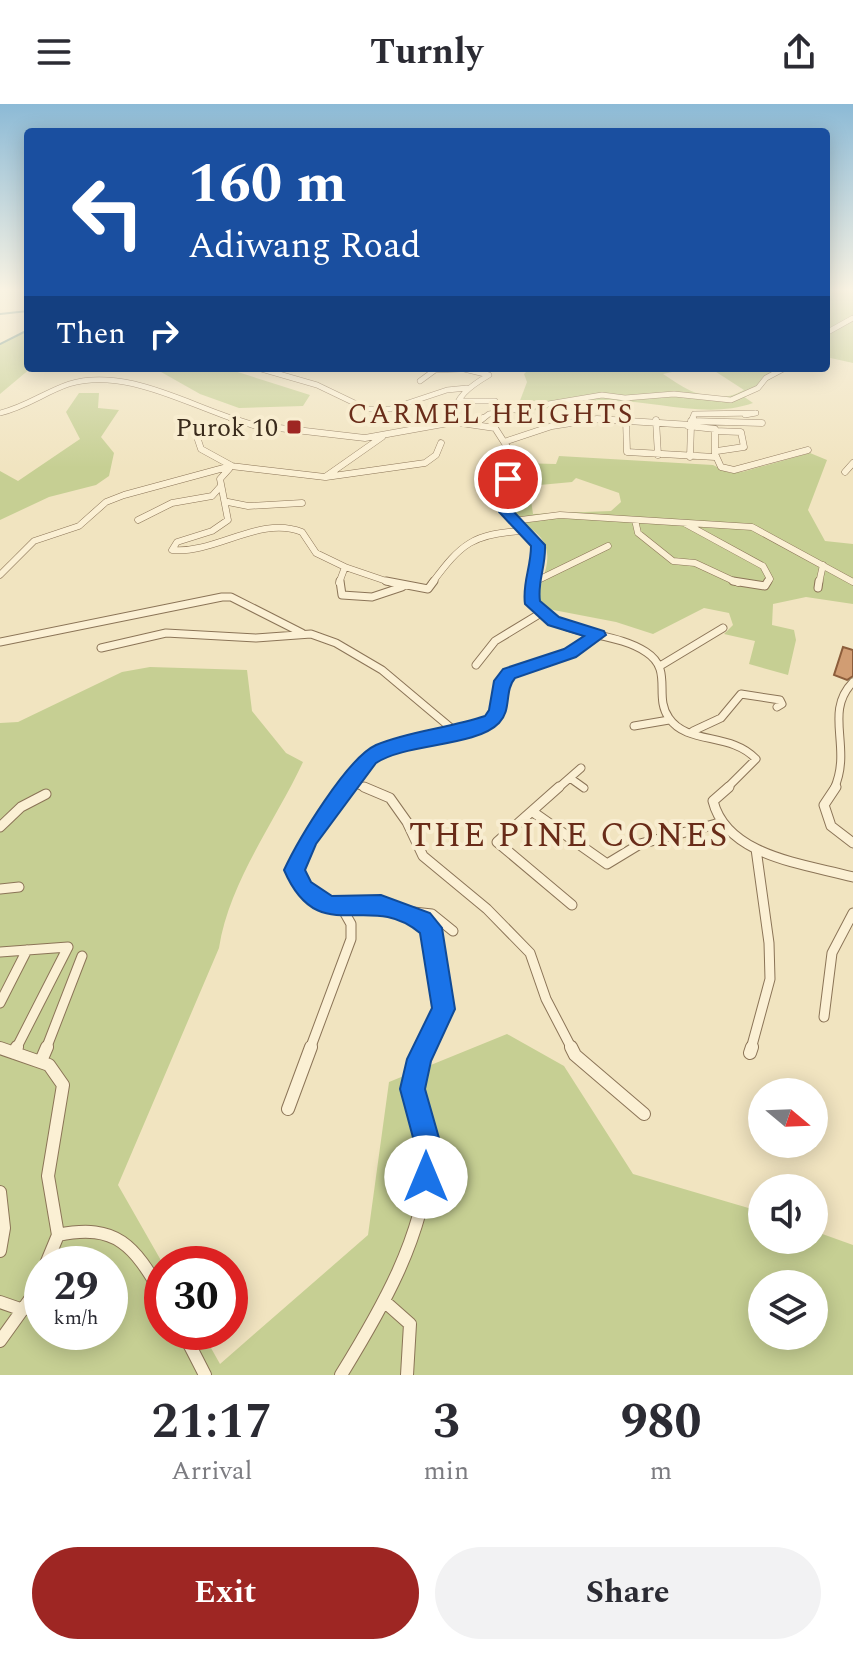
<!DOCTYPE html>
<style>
body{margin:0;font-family:Spectral,serif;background:#f2f2f3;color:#2b2b33;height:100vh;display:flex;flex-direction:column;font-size:30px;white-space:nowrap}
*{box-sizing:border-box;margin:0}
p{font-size:26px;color:#7c7c81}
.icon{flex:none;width:44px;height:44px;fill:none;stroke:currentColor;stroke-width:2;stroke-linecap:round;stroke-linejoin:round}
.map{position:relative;height:1271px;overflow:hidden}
.drawer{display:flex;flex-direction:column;background:#fff;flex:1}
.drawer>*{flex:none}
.hud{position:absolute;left:24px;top:24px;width:806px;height:244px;border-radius:8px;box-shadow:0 4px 20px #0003;background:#1a4fa0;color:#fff;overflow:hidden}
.needle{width:52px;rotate:109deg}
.controls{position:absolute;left:748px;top:974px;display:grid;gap:16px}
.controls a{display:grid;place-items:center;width:80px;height:80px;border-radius:50%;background:#fff;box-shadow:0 4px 20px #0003;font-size:40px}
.speed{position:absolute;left:24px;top:1142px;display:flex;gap:16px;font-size:40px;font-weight:700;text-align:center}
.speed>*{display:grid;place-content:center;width:104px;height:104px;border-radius:50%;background:#fff;box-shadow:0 4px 20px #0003;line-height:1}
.speed small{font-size:20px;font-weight:400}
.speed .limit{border:12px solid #d22;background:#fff;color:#111}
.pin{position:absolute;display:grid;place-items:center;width:68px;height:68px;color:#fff;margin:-34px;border:4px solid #fff;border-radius:50%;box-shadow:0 2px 8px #0007}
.me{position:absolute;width:88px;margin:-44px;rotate:0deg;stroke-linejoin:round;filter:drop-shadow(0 0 6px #0008)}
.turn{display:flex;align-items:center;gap:28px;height:168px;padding:0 32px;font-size:36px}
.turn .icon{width:104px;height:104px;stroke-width:2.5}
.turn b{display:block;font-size:56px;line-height:68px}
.then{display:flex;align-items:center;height:76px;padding:0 32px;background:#0003;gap:16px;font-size:30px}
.eta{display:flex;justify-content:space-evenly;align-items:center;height:136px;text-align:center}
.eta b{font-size:48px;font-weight:700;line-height:56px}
.cta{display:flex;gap:16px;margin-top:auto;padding:16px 32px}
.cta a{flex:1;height:92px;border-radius:48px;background:#9e2623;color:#fff;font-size:32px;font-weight:700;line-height:92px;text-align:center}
.cta a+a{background:#f2f2f3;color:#2b2b33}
header{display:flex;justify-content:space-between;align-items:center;height:104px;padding:0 32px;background:#fff;font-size:36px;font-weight:700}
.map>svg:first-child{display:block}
.green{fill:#c6cf93;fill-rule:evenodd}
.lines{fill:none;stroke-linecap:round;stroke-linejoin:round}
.stream{stroke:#6a9188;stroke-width:2}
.building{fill:#d19d73;stroke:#8c5d3b;stroke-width:2}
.minor-far4-casing{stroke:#8b7457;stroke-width:6}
.minor-far3-casing{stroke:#8b7457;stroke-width:7}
.minor-far2-casing{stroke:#8b7457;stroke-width:9}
.minor-far1-casing{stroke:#8b7457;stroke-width:11}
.minor-casing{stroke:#8b7457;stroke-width:14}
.minor-far4{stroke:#fbf0d4;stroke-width:5}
.minor-far3{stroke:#fbf0d4;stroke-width:6}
.minor-far2{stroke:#fbf0d4;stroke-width:7}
.minor-far1{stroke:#fbf0d4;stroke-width:9}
.minor{stroke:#fbf0d4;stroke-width:12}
.route{fill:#1a73e8;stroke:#114b97;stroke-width:2}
.poi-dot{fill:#9e2623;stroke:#f8edd0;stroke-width:3}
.labels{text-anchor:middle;stroke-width:8;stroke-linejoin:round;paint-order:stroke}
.far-poi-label{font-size:26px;fill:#3a2b1c;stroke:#f8edd0;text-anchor:end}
.far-neighbourhood-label{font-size:28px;letter-spacing:2px;fill:#692c19;stroke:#f8edd0}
.neighbourhood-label{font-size:34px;letter-spacing:2px;fill:#692c19;stroke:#f8edd0}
</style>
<header><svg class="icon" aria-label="menu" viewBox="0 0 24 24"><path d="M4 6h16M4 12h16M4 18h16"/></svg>Turnly<svg class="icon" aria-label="share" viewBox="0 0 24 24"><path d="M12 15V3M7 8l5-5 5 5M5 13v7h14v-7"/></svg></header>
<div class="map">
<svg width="853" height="1271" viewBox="0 0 853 1271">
<rect width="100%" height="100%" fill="#f1e4c0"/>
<!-- green -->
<path class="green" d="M 826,186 L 853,186 L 853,259 L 826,253 Z
M 28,226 L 28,264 L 31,264 L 0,290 L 0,240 Z
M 154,264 L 225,264 L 310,291 L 303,302 L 239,304 L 200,290 Z
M 530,264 L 690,264 L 663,270 C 690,288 713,303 744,286 L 710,264 L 788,264 L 743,292 L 753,299 C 708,315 658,297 613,297 C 579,298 547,304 515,310 L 527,278 L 524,270 Z
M 79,289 L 99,289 L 98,304 L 119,306 L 101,333 L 114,349 L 109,372 L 96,381 L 49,393 L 0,416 L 0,367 L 18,377 L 80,335 L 66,308 Z
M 810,349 L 827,356 L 808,406 L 825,437 L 853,440 L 853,500 L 806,493 L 773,500 L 772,521 L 794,526 L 796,536 L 788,571 L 749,560 L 755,537 L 724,530 L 733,521 L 729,509 L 704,504 L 653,530 L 616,518 L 543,504 C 532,485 550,470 547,449 C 543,412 486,428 517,359 L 556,360 L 559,352 L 713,361 L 730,369 L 742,368 ZM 576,374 L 619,389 L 621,398 L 611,407 L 533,410 L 529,382 L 572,378 Z
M 150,563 L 247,566 L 252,607 L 286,649 L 303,658 C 275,718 229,778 219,844 L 118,1081 L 163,1160 L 162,1228 L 202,1228 L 220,1260 L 368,1131 L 389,978 L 507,930 L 564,962 L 633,1070 L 762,1108 L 762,1136 L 814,1136 L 814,1127 L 853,1141 L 853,1271 L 0,1271 L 0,619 L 18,618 L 122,568 ZM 42,1160 L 110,1160 L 110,1228 L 42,1228 ZM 762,1180 L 814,1180 L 814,1232 L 762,1232 Z"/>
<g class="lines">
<!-- stream -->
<path class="stream" d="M 0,210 L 28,207
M 0,240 L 28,226"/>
</g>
<!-- building -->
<path class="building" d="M 843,543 L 853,546 L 853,572 L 847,576 L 834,571 Z"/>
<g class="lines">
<!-- minor-far4 casing -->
<g class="minor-far4-casing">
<path id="minor-far4" d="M 826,229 L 853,214
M 258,264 L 317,281 L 367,305 L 390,305 L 447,286 L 467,284
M 420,277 L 435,266 L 461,265
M 461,297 L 495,297
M 0,309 C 26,303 45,288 69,280 C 124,263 186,300 237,316
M 454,316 C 452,294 472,281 489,271 L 460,264
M 481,316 L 489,310 L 602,291 L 625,294 L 674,290 L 731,296 L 758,284 L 766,274 L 785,264
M 590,316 L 614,316
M 692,316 L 694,310 L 756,309 L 745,311"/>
</g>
<!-- minor-far3 casing -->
<g class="minor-far3-casing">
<path id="minor-far3" d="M 231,314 L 253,321 L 365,334 L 454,318 L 495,324 L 513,352 L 505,392 L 506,408 L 538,441 L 538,465 L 533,479
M 454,314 L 454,318
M 626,315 L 627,348 L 715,353 L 715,325 L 688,322
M 656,316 L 658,351
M 691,317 L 762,319
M 478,318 L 483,314
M 715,327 L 741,328 L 744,343 L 717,347
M 507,337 L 552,322 L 597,315 L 691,321 L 693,314
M 716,352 L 721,363 L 734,366 L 808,346
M 690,353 L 691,322
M 232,362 L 201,345 L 197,333 L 203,328 L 240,320
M 229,365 L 220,375 L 228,416 L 212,427 L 177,438 L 172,446 C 216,450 260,411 302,428 L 316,449 L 345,463 L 339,479
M 845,368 L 853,359
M 326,373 L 425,359 L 436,351 L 441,339
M 228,398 L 248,402 L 302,399
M 138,416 L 172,399 L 212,392 L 220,383
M 635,416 L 638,429 L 673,457 L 695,459 L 738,479
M 513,417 L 560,411 L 752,423 L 853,478
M 686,420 L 763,462 L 770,475 L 767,479
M 345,463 L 392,479
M 0,471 L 34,437 L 79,422 L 106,398 L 124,391 L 231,362 L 325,373 L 382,333
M 432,479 C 461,440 473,429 524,427
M 532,479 L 608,442
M 819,479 L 823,461"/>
</g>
<!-- minor-far2 casing -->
<g class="minor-far2-casing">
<path id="minor-far2" d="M 340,477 L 342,491 L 372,493 L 402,483
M 386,477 L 428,485 L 434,477
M 534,477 L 530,489 C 548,537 609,523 646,548 C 674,566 653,592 669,614 C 687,641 731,628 756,655 L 726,685
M 733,477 L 765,482 L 768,477
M 531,480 L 536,477
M 818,484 L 819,477
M 0,538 L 222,493 L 231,493 L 302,529
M 101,544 L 166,529 L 256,534 L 311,530 L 336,539 L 382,566 L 457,629
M 476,561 L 495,537 L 541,509
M 660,562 L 723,524
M 634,622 L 669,616
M 693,627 L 721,614 L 741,590 L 780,596 L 782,600 L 777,603
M 570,674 L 584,684
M 351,678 L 369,685
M 344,685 L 370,654 L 384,647 L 467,628 L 498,610 L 503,580 L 509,569 L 570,549 L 598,531
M 557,685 L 581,664
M 834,685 C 853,643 823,609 853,578"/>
</g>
<!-- minor-far1 casing -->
<g class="minor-far1-casing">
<path id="minor-far1" d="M 345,683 L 303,749 L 297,776 L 311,791 L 330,802 L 384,801 L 431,824 L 440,869 L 443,906 L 424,945
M 364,683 L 390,694 L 407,718 L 423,752 L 487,805 L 530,849 L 546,895 L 572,945
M 559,683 L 497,738 L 572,801
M 729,683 L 713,697 C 727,753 806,760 853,773
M 836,683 L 824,701 L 831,722 L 853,739
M 533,708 L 607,760 L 640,740 L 720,719
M 0,723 L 21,703 L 46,690
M 0,785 L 19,783
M 404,807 L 432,810 L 453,827
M 0,848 L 68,843
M 0,899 L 27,846
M 824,913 L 832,849 L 853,809
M 16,945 L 68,843
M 46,945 L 82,852
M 310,945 L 351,835 L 351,820 L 342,804
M 751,945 L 770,875 L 769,839 L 756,745"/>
</g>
<!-- minor casing -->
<g class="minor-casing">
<path id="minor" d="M 571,943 L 575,951 L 644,1010
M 0,944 L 49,961 L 63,981 L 48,1072 L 58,1131
M 14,949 L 17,943
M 750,949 L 752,943
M 41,957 L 47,943
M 288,1005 L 311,943
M 0,1088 L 4,1124 L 0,1147
M 46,1160 L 58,1131 C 117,1119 134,1142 162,1190
M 384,1197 L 410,1220 L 407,1271
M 0,1198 L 23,1206
M 183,1228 L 205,1271
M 0,1237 L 33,1191 L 42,1170
M 341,1271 C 381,1206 423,1134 429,1056 C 432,1010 399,995 425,943"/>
</g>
<!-- minor-far4 -->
<use href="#minor-far4" class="minor-far4"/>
<!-- minor-far3 -->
<use href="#minor-far3" class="minor-far3"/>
<!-- minor-far2 -->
<use href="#minor-far2" class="minor-far2"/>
<!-- minor-far1 -->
<use href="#minor-far1" class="minor-far1"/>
<!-- minor -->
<use href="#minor" class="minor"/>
</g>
<!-- sky -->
<linearGradient id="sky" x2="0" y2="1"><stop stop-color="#8cbad6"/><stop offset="0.51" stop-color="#f9f3e3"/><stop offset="1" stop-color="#f9f3e3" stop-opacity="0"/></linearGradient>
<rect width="853" height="364" fill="url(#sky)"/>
<!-- route -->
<path class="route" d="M 503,372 L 515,375 L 513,407 L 545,441 C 546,463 537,478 540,497 L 559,513 L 604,527 L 606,531 L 576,553 L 515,574 C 504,587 512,606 499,619 C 476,643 406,639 376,659 L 316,740 L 305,766 L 311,778 L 332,792 L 381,791 L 430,809 L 442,824 L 455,905 L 431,957 L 425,985 L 441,1041 L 435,1083 L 426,1087 L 417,1083 L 413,1073 L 415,1041 L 400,985 L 407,955 L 432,904 L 420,829 C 369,785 319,847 284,766 C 298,736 347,654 376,641 C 408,627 450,624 485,612 L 489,606 L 494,577 L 503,565 L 564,545 L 584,532 L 548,521 L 525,500 C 522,479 531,464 531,442 L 499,408 Z"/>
<!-- markers -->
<rect class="poi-dot" x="286" y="315" width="16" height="16" rx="4"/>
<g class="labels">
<!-- far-poi labels -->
<g class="far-poi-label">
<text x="278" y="332">Purok 10</text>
</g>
<!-- far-neighbourhood labels -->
<g class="far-neighbourhood-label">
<text x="491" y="319">CARMEL HEIGHTS</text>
</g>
<!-- neighbourhood labels -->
<g class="neighbourhood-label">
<text x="569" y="742">THE PINE CONES</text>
</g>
</g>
</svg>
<div class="controls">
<a><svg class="needle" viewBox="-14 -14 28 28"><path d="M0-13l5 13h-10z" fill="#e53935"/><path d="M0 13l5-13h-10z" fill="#7c7c81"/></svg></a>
<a><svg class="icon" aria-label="sound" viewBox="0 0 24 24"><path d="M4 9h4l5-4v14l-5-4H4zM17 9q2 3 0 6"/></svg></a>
<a><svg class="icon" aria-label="layers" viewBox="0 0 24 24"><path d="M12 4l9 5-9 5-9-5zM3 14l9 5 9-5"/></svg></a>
</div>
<div class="speed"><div>29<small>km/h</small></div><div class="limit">30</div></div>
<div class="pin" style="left:508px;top:375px;background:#d93025"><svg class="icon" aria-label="arrive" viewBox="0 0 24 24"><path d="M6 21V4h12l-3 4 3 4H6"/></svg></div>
<svg class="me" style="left:426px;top:1073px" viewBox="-20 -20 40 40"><circle r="19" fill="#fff"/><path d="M0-13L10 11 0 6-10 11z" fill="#1a73e8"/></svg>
<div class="hud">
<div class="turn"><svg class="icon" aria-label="left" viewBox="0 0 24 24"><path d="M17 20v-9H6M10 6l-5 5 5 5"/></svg><div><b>160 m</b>Adiwang Road</div></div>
<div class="then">Then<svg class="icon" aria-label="right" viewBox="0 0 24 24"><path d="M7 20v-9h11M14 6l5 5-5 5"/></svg></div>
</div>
</div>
<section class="drawer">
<div class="eta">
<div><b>21:17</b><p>Arrival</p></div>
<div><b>3</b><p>min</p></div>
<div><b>980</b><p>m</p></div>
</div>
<div class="cta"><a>Exit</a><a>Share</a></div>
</section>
